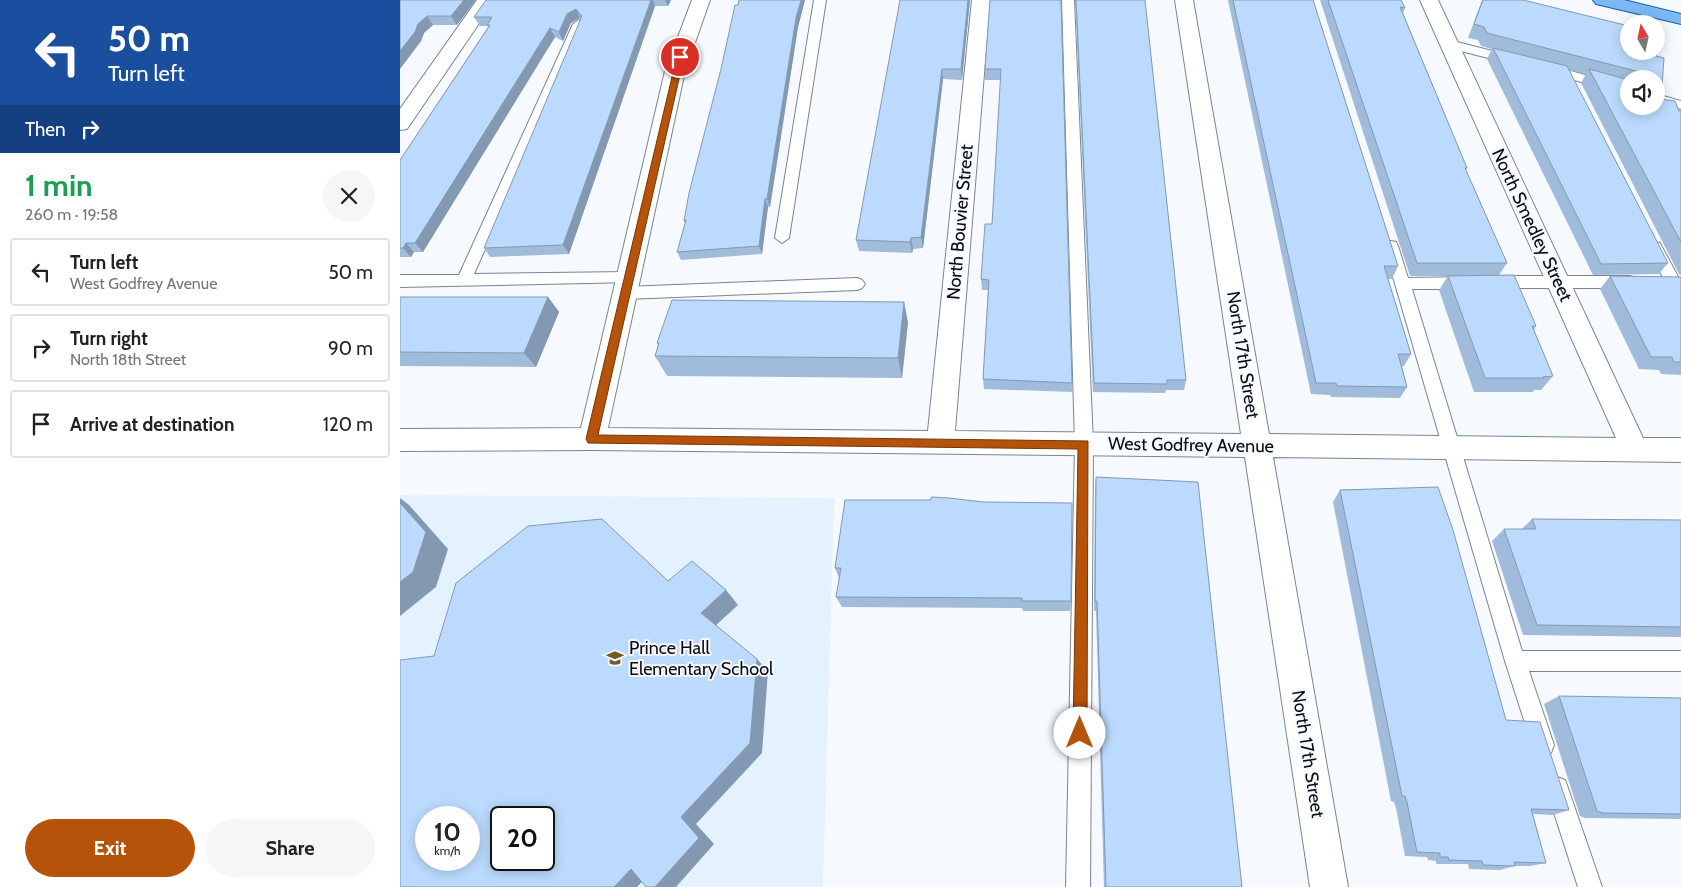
<!DOCTYPE html>
<meta charset="utf-8">
<style>
body{margin:0;font-family:Cabin,sans-serif;background:#f6f6f6;color:#222;height:100vh;display:flex;flex-direction:column;font-size:19px;white-space:nowrap}
*{box-sizing:border-box;margin:0}
p{font-size:16px;color:#767676}
.icon{flex:none;width:28px;height:28px;fill:none;stroke:currentColor;stroke-width:2;stroke-linecap:round;stroke-linejoin:round}
.map{position:relative;flex:1;overflow:hidden}
.sheet{display:flex;flex-direction:column;background:#fff;width:400px}
.sheet>*{flex:none}
.banner{background:#1a4fa0;color:#fff;overflow:hidden}
.needle{width:32px;rotate:351deg}
.controls{position:absolute;left:1220px;top:15px;display:grid;gap:10px}
.controls a{display:grid;place-items:center;width:45px;height:45px;border-radius:50%;background:#fff;box-shadow:0 2px 12px #0003;font-size:25px}
.speed{position:absolute;left:15px;top:806px;display:flex;gap:10px;font-size:25px;font-weight:700;text-align:center}
.speed>*{display:grid;place-content:center;width:65px;height:65px;border-radius:50%;background:#fff;box-shadow:0 2px 12px #0003;line-height:1}
.speed small{font-size:12px;font-weight:400}
.speed .limit{border:2px solid #111;border-radius:8px;background:#fff;color:#111}
.pin{position:absolute;display:grid;place-items:center;width:42px;height:42px;color:#fff;margin:-21px;border:2px solid #fff;border-radius:50%;box-shadow:0 1px 5px #0007}
.me{position:absolute;width:55px;margin:-28px;rotate:0deg;stroke-linejoin:round;filter:drop-shadow(0 0 4px #0008)}
.turn{display:flex;align-items:center;gap:18px;height:105px;padding:0 25px;font-size:22px}
.turn .icon{width:65px;height:65px;stroke-width:2.5}
.turn b{display:block;font-size:35px;line-height:42px}
.then{display:flex;align-items:center;height:48px;padding:0 25px;background:#0003;gap:10px;font-size:19px}
.round{display:grid;place-items:center;flex:none;width:52px;height:52px;border-radius:26px;background:#f6f6f6}
.summary{display:flex;align-items:center;justify-content:space-between;height:85px;padding:0 25px}
h1{font-size:30px;font-weight:700;line-height:38px;color:#1e9e55}
.button{display:flex;gap:10px;margin-top:auto;padding:10px 25px}
.button a{flex:1;height:58px;border-radius:30px;background:#b45309;color:#fff;font-size:20px;font-weight:700;line-height:58px;text-align:center}
.button a+a{background:#f6f6f6;color:#222}
ul{padding:0;list-style:none}
li{display:flex;align-items:center;gap:15px;height:68px;margin:0 10px 8px;padding:0 15px;border:2px solid #e0e0e0;border-radius:5px}
li div{flex:1}
li b{display:block;font-size:19px}
li em{font-style:normal}
main{display:flex;flex:1;min-height:0}
.map>svg:first-child{display:block}
.built{fill:#e4f1ff;fill-rule:evenodd}
.lines{fill:none;stroke-linecap:round;stroke-linejoin:round}
.service-casing{stroke:#778595;stroke-width:2}
.minor-casing{stroke:#778595;stroke-width:2}
.primary-casing{stroke:#195fa0;stroke-width:2}
.service{fill:#fff;fill-rule:evenodd}
.minor{fill:#fff;fill-rule:evenodd}
.primary{fill:#7ab9f4;fill-rule:evenodd}
.wall{fill:#a1bbda;fill-rule:evenodd}
.shaded-wall{fill:#8399b1}
.building{fill:#bbdafd;stroke:#8399b1;fill-rule:evenodd}
.route{fill:#b45309;stroke:#753606}
.labels{text-anchor:middle;stroke-width:4;stroke-linejoin:round;paint-order:stroke}
.street-label{font-size:18px;fill:#080c12;stroke:#f6f9fd}
.poi-label{font-size:18px;fill:#080c12;stroke:#f6f9fd;text-anchor:start}
</style>
<main>
<section class="sheet">
<div class="banner">
<div class="turn"><svg class="icon" aria-label="left" viewBox="0 0 24 24"><path d="M17 20v-9H6M10 6l-5 5 5 5"/></svg><div><b>50 m</b>Turn left</div></div>
<div class="then">Then<svg class="icon" aria-label="right" viewBox="0 0 24 24"><path d="M7 20v-9h11M14 6l5 5-5 5"/></svg></div>
</div>
<div class="summary"><div><h1>1 min</h1><p>260 m · 19:58</p></div><a class="round"><svg class="icon" aria-label="close" viewBox="0 0 24 24"><path d="M6 6l12 12M18 6L6 18"/></svg></a></div>
<ul>
<li><svg class="icon" aria-label="left" viewBox="0 0 24 24"><path d="M17 20v-9H6M10 6l-5 5 5 5"/></svg><div><b>Turn left</b><p>West Godfrey Avenue</p></div><em>50 m</em></li>
<li><svg class="icon" aria-label="right" viewBox="0 0 24 24"><path d="M7 20v-9h11M14 6l5 5-5 5"/></svg><div><b>Turn right</b><p>North 18th Street</p></div><em>90 m</em></li>
<li><svg class="icon" aria-label="arrive" viewBox="0 0 24 24"><path d="M6 21V4h12l-3 4 3 4H6"/></svg><div><b>Arrive at destination</b></div><em>120 m</em></li>
</ul>
<div class="button"><a>Exit</a><a>Share</a></div>
</section>
<div class="map">
<svg width="1281" height="887" viewBox="0 0 1281 887">
<rect width="100%" height="100%" fill="#f6f9fd"/>
<!-- built -->
<path class="built" d="M 0,495 L 434,498 L 423,887 L 0,887 ZM 26,818 L 69,818 L 69,860 L 26,860 ZM 101,818 L 144,818 L 144,860 L 101,860 Z"/>
<g class="lines">
<!-- service casing -->
<g class="service-casing">
<path id="service" d="M 414,0 L 426,0 L 389,238 L 382,243 L 375,238 Z
M 662,0 L 674,0 L 693,444 L 690,887 L 666,887 L 675,444 Z
M 179,20 L 185,24 L 74,274 L 228,272 L 233,274 L 236,278 L 233,282 L 0,287 L 0,275 L 59,275 L 173,24 Z
M 1049,40 L 1116,57 L 1118,60 L 1112,64 L 1045,47 L 1043,44 L 1045,41 Z
M 1167,70 L 1229,87 L 1229,95 L 1163,77 L 1161,74 Z
M 1256,94 L 1281,101 L 1281,109 L 1256,102 Z
M 991,241 L 996,242 L 998,246 L 1008,278 L 1068,277 L 1073,279 L 1076,283 L 1073,287 L 1068,289 L 1012,289 L 1122,651 L 1281,651 L 1281,671 L 1129,671 L 1154,745 L 1151,753 L 1143,756 L 1135,753 L 1132,745 L 1105,661 L 984,246 L 986,242 Z
M 1255,242 L 1260,243 L 1262,247 L 1281,282 L 1278,286 L 1268,286 L 1265,282 L 1248,247 L 1250,243 Z
M 1094,276 L 1230,276 L 1235,278 L 1238,282 L 1235,286 L 1230,288 L 1094,288 L 1089,286 L 1086,282 L 1089,278 Z
M 457,278 L 462,280 L 465,284 L 462,288 L 457,290 L 225,299 L 220,297 L 217,293 L 220,289 L 225,287 Z
M 1157,777 L 1165,780 L 1168,788 L 1202,887 L 1178,887 L 1146,788 L 1149,780 Z"/>
</g>
<!-- minor casing -->
<g class="minor-casing">
<path id="minor" d="M 77,0 L 95,0 L 7,129 L 0,130 L 0,109 Z
M 292,0 L 310,0 L 285,71 L 208,428 L 528,431 L 572,0 L 590,0 L 555,431 L 841,434 L 775,0 L 793,0 L 869,434 L 1216,438 L 1020,0 L 1038,0 L 1243,438 L 1281,438 L 1281,462 L 873,457 L 948,887 L 910,887 L 845,457 L 192,450 L 0,451 L 0,429 L 181,428 L 265,71 Z"/>
</g>
<!-- primary casing -->
<g class="primary-casing">
<path id="primary" d="M 1193,0 L 1224,0 L 1281,14 L 1281,24 L 1196,4 Z"/>
</g>
<!-- service -->
<use href="#service" class="service"/>
<!-- minor -->
<use href="#minor" class="minor"/>
<!-- primary -->
<use href="#primary" class="primary"/>
</g>
<!-- wall -->
<path class="wall" d="M 0,0 L 76,0 L 57,25 L 33,25 L 24,33 L 21,41 L 0,69 Z
M 86,0 L 271,0 L 268,6 L 255,6 L 169,254 L 90,257 L 84,248 L 181,19 L 180,18 L 171,23 L 163,41 L 155,37 L 23,252 L 14,252 L 11,257 L 0,257 L 0,160 L 88,27 L 87,26 L 80,26 L 74,17 Z
M 339,0 L 405,0 L 398,27 L 370,207 L 368,207 L 362,254 L 281,260 L 277,252 L 285,223 L 284,221 Z
M 570,0 L 562,80 L 543,79 L 523,248 L 513,249 L 512,253 L 459,251 L 456,240 Z
M 590,0 L 672,383 L 672,392 L 584,389 L 583,379 L 588,290 L 582,290 L 581,279 L 592,224 L 601,80 L 585,80 L 585,69 Z
M 675,0 L 745,0 L 786,380 L 784,390 L 766,390 L 765,393 L 693,392 Z
M 828,0 L 913,0 L 998,266 L 992,279 L 988,279 L 1011,354 L 1004,366 L 1002,366 L 1007,387 L 1000,398 L 931,397 L 930,395 L 911,394 Z
M 920,0 L 1001,0 L 1005,8 L 1003,13 L 1067,168 L 1066,170 L 1107,263 L 1099,275 L 1136,326 L 1134,330 L 1153,376 L 1141,390 L 1134,390 L 1133,392 L 1074,392 L 1039,290 L 1048,276 L 1010,276 Z
M 1082,0 L 1123,0 L 1256,56 L 1261,99 L 1279,111 L 1281,111 L 1281,275 L 1279,274 L 1181,83 L 1186,74 L 1169,70 L 1268,263 L 1259,274 L 1193,275 L 1087,59 L 1092,49 L 1081,46 L 1078,40 L 1068,38 ZM 1229,79 L 1256,79 L 1229,106 Z
M 1210,276 L 1281,277 L 1281,375 L 1261,374 L 1259,370 L 1239,369 L 1200,289 Z
M 0,297 L 148,297 L 159,312 L 136,367 L 0,366 Z
M 508,322 L 502,378 L 267,376 L 255,356 L 258,346 L 257,343 Z
M 696,477 L 842,887 L 704,887 L 696,611 L 694,611 L 695,490 Z
M 940,490 L 1169,810 L 1153,815 L 1133,814 L 1146,863 L 1130,866 L 1115,866 L 1100,870 L 1069,869 L 1068,864 L 1036,864 L 1036,861 L 1028,860 L 1027,857 L 1005,856 L 996,808 L 994,802 L 991,801 L 933,502 Z
M 445,500 L 671,601 L 670,611 L 623,611 L 622,608 L 442,607 L 436,597 L 439,578 L 435,568 Z
M 1132,519 L 1281,520 L 1281,637 L 1123,635 L 1092,541 L 1104,529 L 1122,529 Z
M 1159,696 L 1281,698 L 1281,819 L 1185,818 L 1180,816 L 1144,704 Z"/>
<!-- shaded-wall -->
<path class="shaded-wall" d="M 64,0 L 76,0 L 57,25 L 51,16 Z
M 251,0 L 253,0 L 255,6 L 169,254 L 163,245 Z
M 265,0 L 271,0 L 268,6 Z
M 401,0 L 405,0 L 398,27 L 370,207 L 367,199 L 396,18 Z
M 568,0 L 570,0 L 562,80 L 561,69 Z
M 176,9 L 180,18 L 171,23 L 163,41 L 159,32 L 167,14 Z
M 27,16 L 33,25 L 24,33 L 21,41 L 0,69 L 0,51 L 18,24 Z
M 150,28 L 155,37 L 23,252 L 15,243 Z
M 542,69 L 543,79 L 523,248 L 521,237 Z
M 365,199 L 368,207 L 362,254 L 359,246 Z
M 511,238 L 513,249 L 512,253 L 510,242 Z
M 6,243 L 14,252 L 11,257 L 3,248 Z
M 148,297 L 159,312 L 136,367 L 124,353 Z
M 504,302 L 508,322 L 502,378 L 498,358 Z
M 0,498 L 9,505 L 48,549 L 36,587 L 0,616 Z
M 326,590 L 338,605 L 314,627 L 301,613 Z
M 357,659 L 368,671 L 362,753 L 296,824 L 314,844 L 276,887 L 255,887 L 281,817 Z
M 231,869 L 249,874 L 237,887 L 214,887 Z"/>
<!-- building -->
<path class="building" d="M 0,0 L 64,0 L 51,16 L 27,16 L 18,24 L 15,32 L 0,51 Z
M 86,0 L 251,0 L 163,245 L 84,248 L 182,16 L 176,9 L 167,14 L 159,32 L 150,28 L 15,243 L 6,243 L 3,248 L 0,248 L 0,160 L 90,25 L 87,25 L 92,17 L 74,17 Z
M 339,0 L 401,0 L 396,18 L 367,199 L 365,199 L 359,246 L 277,252 L 286,220 L 284,221 L 289,193 L 321,69 L 335,5 L 338,5 Z
M 500,0 L 568,0 L 561,69 L 542,69 L 521,237 L 511,238 L 510,242 L 456,240 Z
M 590,0 L 661,0 L 672,383 L 583,379 L 589,280 L 581,279 L 585,224 L 592,224 L 601,69 L 585,69 Z
M 676,0 L 745,0 L 786,380 L 767,380 L 767,384 L 694,383 Z
M 833,0 L 913,0 L 998,266 L 984,266 L 1011,354 L 998,354 L 1007,387 L 937,386 L 936,383 L 916,383 Z
M 928,0 L 1001,0 L 1005,8 L 1000,7 L 1067,168 L 1065,168 L 1107,263 L 1017,263 Z
M 1083,0 L 1123,0 L 1229,26 L 1229,51 L 1256,51 L 1256,31 L 1260,32 L 1256,56 L 1264,58 L 1261,99 L 1275,101 L 1279,111 L 1281,111 L 1281,242 L 1189,69 L 1229,80 L 1229,106 L 1256,106 L 1256,79 L 1240,79 L 1240,72 L 1087,33 L 1084,27 L 1074,24 Z
M 1093,48 L 1167,66 L 1268,263 L 1201,264 Z
M 1114,275 L 1136,326 L 1132,326 L 1153,376 L 1143,377 L 1144,378 L 1085,378 L 1048,276 Z
M 1210,276 L 1281,277 L 1281,362 L 1274,362 L 1272,357 L 1251,357 Z
M 0,297 L 148,297 L 124,353 L 0,352 Z
M 272,300 L 504,302 L 498,358 L 255,356 L 259,343 L 257,343 Z
M 696,477 L 798,482 L 842,887 L 706,887 L 697,601 L 695,601 Z
M 1038,487 L 1053,530 L 1106,720 L 1140,722 L 1169,810 L 1131,809 L 1146,863 L 1114,862 L 1115,866 L 1083,865 L 1082,861 L 1049,860 L 1048,857 L 1040,857 L 1040,853 L 1017,852 L 1007,802 L 1005,796 L 1002,796 L 940,490 Z
M 531,497 L 549,498 L 583,502 L 672,503 L 671,601 L 622,601 L 622,598 L 436,597 L 441,568 L 435,568 L 445,500 L 531,500 Z
M 0,503 L 26,532 L 13,572 L 0,582 Z
M 202,519 L 268,581 L 292,561 L 326,590 L 301,613 L 357,659 L 350,743 L 281,817 L 299,838 L 255,887 L 246,887 L 231,869 L 214,887 L 0,887 L 0,660 L 34,656 L 56,583 L 128,526 ZM 26,818 L 69,818 L 69,860 L 26,860 ZM 101,818 L 144,818 L 144,860 L 101,860 Z
M 1132,519 L 1281,520 L 1281,627 L 1137,625 L 1104,529 L 1136,529 Z
M 1159,696 L 1281,698 L 1281,814 L 1203,813 L 1197,811 Z"/>
<!-- route -->
<path class="route" d="M 277,56 L 284,57 L 198,435 L 688,441 L 687,733 L 685,738 L 680,740 L 675,738 L 673,733 L 678,449 L 188,443 L 186,439 Z"/>
<!-- icons -->
<defs>
<g id="school-bare" transform="scale(1.35)"><path d="M0-5L7-2L0 1L-7-2ZM-4 1L0 2.5L4 1V4Q0 6-4 4Z" fill="#755b2c" stroke="#f6f9fd" stroke-width="2.5" paint-order="stroke"/></g>
</defs>
<g fill-rule="evenodd">
<use href="#school-bare" x="215" y="658"/>
</g>
<g class="labels">
<!-- street labels -->
<g class="street-label">
<text transform="translate(560 222) rotate(-85)" y="6">North Bouvier Street</text>
<text transform="translate(1132 225) rotate(65)" y="6">North Smedley Street</text>
<text transform="translate(843 355) rotate(81)" y="6">North 17th Street</text>
<text transform="translate(791 445) rotate(1)" y="6">West Godfrey Avenue</text>
<text transform="translate(908 754) rotate(81)" y="6">North 17th Street</text>
</g>
<!-- poi labels -->
<g class="poi-label">
<text x="229" y="654">Prince Hall<tspan x="229" dy="21">Elementary School</tspan></text>
</g>
</g>
</svg>
<div class="controls">
<a><svg class="needle" viewBox="-14 -14 28 28"><path d="M0-13l5 13h-10z" fill="#e53935"/><path d="M0 13l5-13h-10z" fill="#767676"/></svg></a>
<a><svg class="icon" aria-label="sound" viewBox="0 0 24 24"><path d="M4 9h4l5-4v14l-5-4H4zM17 9q2 3 0 6"/></svg></a>
</div>
<div class="speed"><div>10<small>km/h</small></div><div class="limit">20</div></div>
<div class="pin" style="left:280px;top:57px;background:#d93025"><svg class="icon" aria-label="arrive" viewBox="0 0 24 24"><path d="M6 21V4h12l-3 4 3 4H6"/></svg></div>
<svg class="me" style="left:680px;top:733px" viewBox="-20 -20 40 40"><circle r="19" fill="#fff"/><path d="M0-13L10 11 0 6-10 11z" fill="#b45309"/></svg>
</div>
</main>
